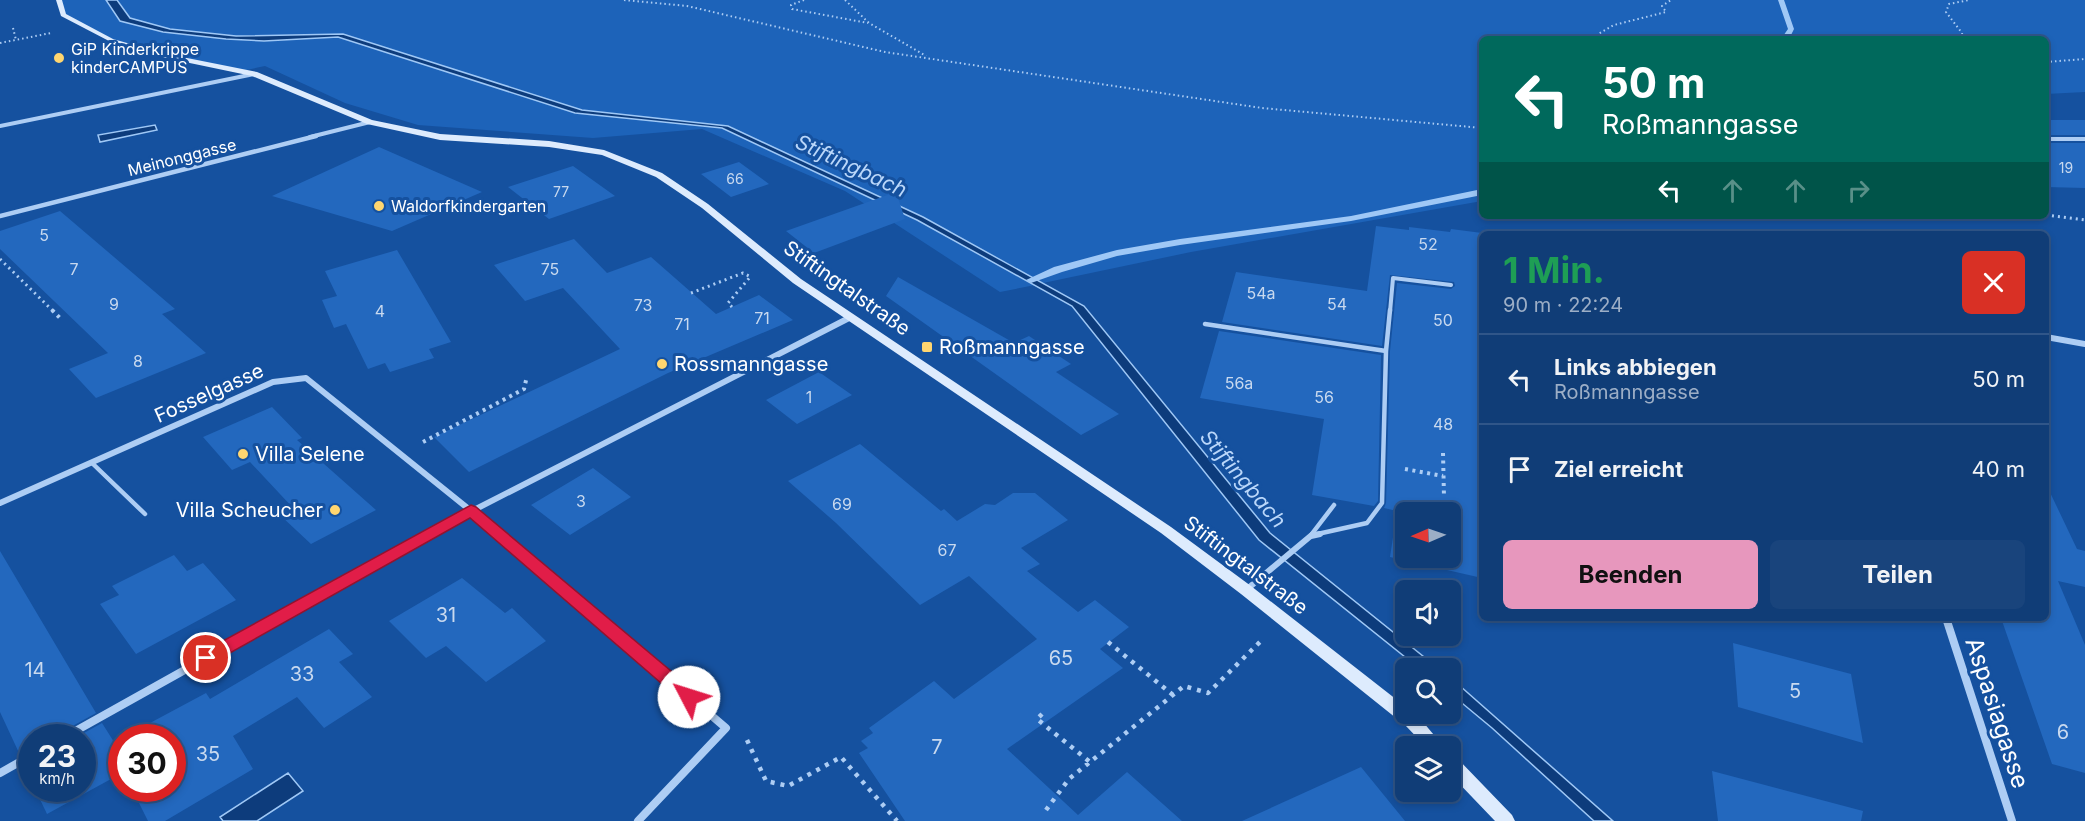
<!DOCTYPE html>
<html lang="de">
<meta charset="utf-8">
<style>
body{margin:0;font-family:Inter,sans-serif;background:#19447c;color:#f1f3f6;height:100vh;display:flex;flex-direction:column;font-size:22px;white-space:nowrap}
*{box-sizing:border-box;margin:0}
p{font-size:20px;color:#9caec6}
.icon{flex:none;width:33px;height:33px;fill:none;stroke:currentColor;stroke-width:2;stroke-linecap:round;stroke-linejoin:round}
.map{position:relative;flex:1;overflow:hidden}
.panel{position:absolute;left:1479px;top:231px;width:570px;height:390px;display:flex;flex-direction:column;background:#103d77;border-radius:9px;box-shadow:0 3px 9px #0003,0 0 0 2px #305689}
.panel>*{flex:none}
.top-card{position:absolute;left:1479px;top:36px;width:570px;height:183px;border-radius:9px;box-shadow:0 3px 9px #0003,0 0 0 2px #305689;background:#00695c;color:#fff;overflow:hidden}
.needle{width:39px;rotate:268deg}
.buttons{position:absolute;left:1395px;top:502px;display:grid;gap:12px}
.buttons a{display:grid;place-items:center;width:66px;height:66px;border-radius:9px;background:#103d77;box-shadow:0 3px 9px #0003,0 0 0 2px #305689;font-size:30px}
.speed{position:absolute;left:18px;top:724px;display:flex;gap:12px;font-size:30px;font-weight:700;text-align:center}
.speed>*{display:grid;place-content:center;width:78px;height:78px;border-radius:50%;background:#103d77;box-shadow:0 3px 9px #0003,0 0 0 2px #305689;line-height:1}
.speed small{font-size:15px;font-weight:400}
.speed .limit{border:9px solid #d22;background:#fff;color:#111}
.pin{position:absolute;display:grid;place-items:center;width:51px;height:51px;color:#fff;margin:-26px;border:3px solid #fff;border-radius:50%;box-shadow:0 2px 6px #0007}
.me{position:absolute;width:66px;margin:-33px;rotate:310deg;stroke-linejoin:round;filter:drop-shadow(0 0 4px #0008)}
.turn{display:flex;align-items:center;gap:21px;height:126px;padding:0 24px;font-size:27px}
.turn .icon{width:78px;height:78px;stroke-width:2.5}
.turn b{display:block;font-size:42px;line-height:51px}
.lanes{display:flex;align-items:center;height:57px;padding:0 24px;background:#0003;justify-content:center;gap:30px;direction:ltr}
.lanes .off{opacity:.35}
.round{display:grid;place-items:center;flex:none;width:63px;height:63px;border-radius:9px;background:#19447c}
.head{display:flex;align-items:center;justify-content:space-between;height:102px;padding:0 24px}
h1{font-size:36px;font-weight:700;line-height:45px;color:#1e9e55}
.action{display:flex;gap:12px;margin-top:auto;padding:12px 24px}
.action a{flex:1;height:69px;border-radius:9px;background:#e797bd;color:#111;font-size:24px;font-weight:700;line-height:69px;text-align:center}
.action a+a{background:#19447c;color:#f1f3f6}
ul{padding:0;list-style:none}
li{display:flex;align-items:center;gap:18px;height:90px;padding:0 24px;border-top:2px solid #305689}
li div{flex:1}
li b{display:block;font-size:22px}
li em{font-style:normal}
.map>svg:first-child{display:block}
.green{fill:#1d63b9}
.water{fill:#0d3c7c;stroke:#9fc8f6;stroke-width:1.5}
.lines{fill:none;stroke-linecap:round;stroke-linejoin:round}
.stream{fill:#9fc8f6;fill-rule:evenodd}
.building{fill:#2368be;fill-rule:evenodd}
.path-far3{stroke:#adcdf4;stroke-width:2;stroke-dasharray:1.5 3;stroke-linecap:butt}
.path-far2{stroke:#adcdf4;stroke-width:3;stroke-dasharray:2 4;stroke-linecap:butt}
.path-far1{stroke:#adcdf4;stroke-width:4;stroke-dasharray:3 4.5;stroke-linecap:butt}
.path{stroke:#adcdf4;stroke-width:4.5;stroke-dasharray:4 6;stroke-linecap:butt}
.lane-far2{stroke:#adcdf4;stroke-width:4}
.lane-far1{stroke:#adcdf4;stroke-width:4.5}
.lane{stroke:#adcdf4;stroke-width:6}
.street-far3{stroke:#adcdf4;stroke-width:4}
.street-far2{stroke:#adcdf4;stroke-width:4.5}
.street-far1{stroke:#adcdf4;stroke-width:6}
.street{stroke:#adcdf4;stroke-width:8}
.secondary{fill:#ddebfd;fill-rule:evenodd}
.route{fill:#e11d48;stroke:#92132f;stroke-width:1.5}
.poi-dot{fill:#ffd670;stroke:#15519f;stroke-width:2}
.labels{text-anchor:middle;stroke-width:6;stroke-linejoin:round;paint-order:stroke}
.far-number-label{font-size:14px;fill:#c8d9ef}
.far-poi-label{font-size:16px;fill:#fff;stroke:#15519f;text-anchor:start}
.far-street-label{font-size:16px;fill:#fff;stroke:#15519f}
.number-label{font-size:16px;fill:#c8d9ef}
.street-label{font-size:20px;fill:#fff;stroke:#15519f}
.poi-label{font-size:20px;fill:#fff;stroke:#15519f;text-anchor:start}
.near-number-label{font-size:20px;fill:#c8d9ef}
.water-label{font-size:21px;font-style:italic;fill:#bad7fa;stroke:#15519f}
.near-street-label{font-size:24px;fill:#fff;stroke:#15519f}
</style>
<div class="map">
<svg width="2085" height="821" viewBox="0 0 2085 821">
<rect width="100%" height="100%" fill="#15519f"/>
<!-- green -->
<path class="green" d="M 59,0 L 2085,0 L 2085,92 L 2046,94 L 2046,39 L 1482,39 L 1482,201 L 1191,252 L 1043,283 L 923,217 L 728,126 L 582,110 L 371,44 L 575,113 L 722,128 L 917,220 L 1035,285 L 1000,292 L 845,191 L 702,129 L 593,138 L 418,125 L 345,103 L 265,66 L 237,72 L 161,55 L 111,40 L 63,15 Z"/>
<!-- water -->
<path class="water" d="M 106,0 L 117,0 L 130,18 L 170,29 L 236,36 L 343,34 L 582,110 L 728,126 L 923,217 L 1084,306 L 1270,533 L 1439,669 L 1420,669 L 1259,540 L 1072,306 L 917,220 L 722,128 L 575,113 L 338,37 L 264,41 L 226,39 L 163,32 L 120,21 Z
M 155,125 L 157,130 L 100,142 L 98,135 Z
M 1451,678 L 1613,821 L 1594,821 L 1492,728 L 1451,694 Z
M 288,773 L 303,791 L 257,821 L 223,821 L 220,817 Z"/>
<g class="lines">
<!-- stream -->
<path class="stream" d="M 1778,0 L 1784,0 L 1794,29 L 1789,39 L 1781,39 L 1788,29 Z
M 1482,189 L 1482,195 L 1351,221 L 1180,245 L 1117,256 L 1062,272 L 1031,283 L 1026,280 L 1054,267 L 1117,250 L 1180,239 L 1351,216 Z"/>
</g>
<!-- building -->
<path class="building" d="M 2046,120 L 2085,120 L 2085,135 L 2046,135 Z
M 2046,143 L 2085,143 L 2085,188 L 2046,187 Z
M 379,147 L 482,192 L 392,231 L 272,196 Z
M 739,162 L 769,184 L 731,197 L 701,174 Z
M 573,166 L 615,196 L 549,219 L 508,187 Z
M 896,192 L 905,219 L 814,253 L 786,231 Z
M 60,211 L 175,309 L 162,314 L 206,353 L 96,398 L 69,369 L 108,353 L 0,249 L 0,231 Z
M 1376,226 L 1409,230 L 1409,227 L 1450,232 L 1451,229 L 1482,233 L 1482,578 L 1390,557 L 1397,511 L 1384,508 L 1386,503 L 1390,351 L 1397,283 L 1451,289 L 1455,286 L 1454,282 L 1390,275 L 1382,346 L 1222,322 L 1236,272 L 1367,291 ZM 1406,513 L 1450,513 L 1450,558 L 1406,558 Z
M 574,239 L 607,273 L 651,257 L 716,314 L 759,295 L 793,320 L 668,373 L 469,472 L 434,437 L 620,349 L 563,288 L 525,301 L 494,265 Z
M 397,250 L 451,342 L 429,349 L 434,358 L 390,372 L 385,363 L 368,369 L 346,324 L 334,328 L 322,300 L 337,296 L 325,271 Z
M 898,277 L 1014,343 L 1029,336 L 1071,364 L 1056,372 L 1119,414 L 1081,435 L 886,296 Z
M 1219,331 L 1381,355 L 1378,501 L 1374,506 L 1312,495 L 1324,419 L 1200,398 Z
M 819,372 L 852,395 L 797,424 L 766,400 Z
M 272,407 L 302,438 L 297,440 L 376,510 L 311,544 L 281,516 L 294,509 L 250,462 L 232,470 L 203,437 Z
M 860,444 L 941,511 L 944,509 L 957,521 L 985,504 L 995,505 L 1013,493 L 1035,493 L 1068,520 L 1021,548 L 1040,564 L 1027,571 L 1078,612 L 1095,600 L 1129,627 L 1100,649 L 1123,668 L 1007,749 L 1078,815 L 1127,772 L 1182,821 L 905,821 L 859,753 L 868,748 L 861,741 L 873,733 L 869,728 L 934,681 L 954,699 L 1037,639 L 969,576 L 920,605 L 836,523 L 788,481 Z
M 593,468 L 631,497 L 570,535 L 531,505 Z
M 2046,484 L 2077,549 L 2085,551 L 2085,587 L 2058,581 L 2085,645 L 2085,773 L 2052,764 L 2001,618 L 2046,618 Z
M 0,551 L 96,713 L 60,733 L 57,738 L 32,738 L 32,749 L 20,755 L 0,712 Z
M 174,555 L 187,571 L 203,563 L 236,600 L 136,654 L 100,604 L 119,595 L 112,586 Z
M 462,578 L 505,613 L 512,608 L 546,641 L 486,682 L 446,646 L 426,658 L 389,621 Z
M 329,629 L 353,654 L 339,662 L 372,697 L 324,728 L 297,697 L 233,736 L 253,769 L 165,821 L 148,821 L 132,789 L 172,789 L 172,738 L 122,738 L 206,693 L 210,699 Z
M 1733,643 L 1851,674 L 1863,743 L 1738,707 Z
M 102,723 L 114,742 L 122,738 L 122,773 L 47,814 L 35,789 L 82,789 L 82,738 L 75,738 Z
M 1361,767 L 1405,821 L 1242,821 Z
M 1712,771 L 1863,811 L 1861,821 L 1718,821 Z"/>
<g class="lines">
<!-- path-far3 -->
<path class="path-far3" d="M 624,0 L 687,6 L 885,52 L 1262,108 L 1482,128
M 804,0 L 791,5 L 792,9 L 868,23
M 845,0 L 869,23 L 926,56
M 13,28 L 16,40
M 1603,39 L 1598,34 L 1614,25 L 1666,12 L 1662,6 L 1671,0
M 1963,39 L 1962,33 L 1946,12 L 1949,4 L 1969,0
M 0,43 L 51,33
M 2046,62 L 2085,59"/>
<!-- path-far2 -->
<path class="path-far2" d="M 2046,215 L 2085,220
M 0,259 L 54,312
M 691,293 L 743,273 L 749,276
M 732,307 L 728,303 L 751,276"/>
<!-- path-far1 -->
<path class="path-far1" d="M 52,310 L 60,318
M 423,442 L 524,389 L 527,376
M 1443,453 L 1444,497
M 1405,469 L 1443,476"/>
<!-- path -->
<path class="path" d="M 1108,642 L 1173,695
M 1042,714 L 1037,719 L 1090,762
M 747,740 L 766,781 L 788,786 L 841,757 L 897,821
M 1046,810 L 1069,779 L 1184,686 L 1208,693 L 1264,638"/>
<!-- lane-far2 -->
<path class="lane-far2" d="M 2046,139 L 2085,139
M 1390,312 L 1393,278 L 1451,285"/>
<!-- lane-far1 -->
<path class="lane-far1" d="M 1205,324 L 1386,351
M 92,463 L 145,514
M 1311,535 L 1334,505
M 1313,535 L 1367,523 L 1382,503 L 1386,351 L 1390,310"/>
<!-- lane -->
<path class="lane" d="M 1311,536 L 1320,534
M 1246,590 L 1313,534"/>
<!-- street-far3 -->
<path class="street-far3" d="M 0,126 L 254,74
M 310,137 L 370,122"/>
<!-- street-far2 -->
<path class="street-far2" d="M 0,216 L 316,136"/>
<!-- street-far1 -->
<path class="street-far1" d="M 2046,337 L 2085,344
M 0,503 L 273,382 L 306,378 L 501,535
M 425,535 L 849,318"/>
<!-- street -->
<path class="street" d="M 499,534 L 726,728 L 638,821
M 1946,618 L 2012,821
M 63,738 L 428,534
M 0,773 L 32,755"/>
<!-- secondary -->
<path class="secondary" d="M 56,0 L 62,0 L 66,14 L 113,39 L 162,53 L 257,72 L 372,120 L 440,134 L 549,141 L 604,150 L 662,173 L 708,204 L 801,279 L 1171,527 L 1251,586 L 1406,707 L 1406,714 L 1415,714 L 1418,716 L 1444,747 L 1426,747 L 1406,726 L 1241,594 L 1161,533 L 793,283 L 702,208 L 656,177 L 602,155 L 549,147 L 440,140 L 367,124 L 252,76 L 161,57 L 109,41 L 61,16 Z
M 1450,755 L 1456,757 L 1512,815 L 1515,821 L 1495,821 L 1450,774 Z"/>
</g>
<!-- route -->
<path class="route" d="M 471,505 L 476,507 L 696,692 L 698,697 L 696,702 L 689,704 L 683,702 L 470,518 L 212,663 L 199,663 L 197,658 L 199,654 Z"/>
<!-- markers -->
<g class="poi-dot">
<circle cx="59" cy="58" r="6"/>
<circle cx="379" cy="206" r="6"/>
<rect x="921" y="341" width="12" height="12" rx="3"/>
<circle cx="662" cy="364" r="6"/>
<circle cx="243" cy="454" r="6"/>
<circle cx="335" cy="510" r="6"/>
</g>
<g class="labels">
<!-- far-number labels -->
<g class="far-number-label">
<text x="2066" y="173">19</text>
<text x="735" y="184">66</text>
<text x="561" y="197">77</text>
</g>
<!-- far-poi labels -->
<g class="far-poi-label">
<text x="71" y="55">GiP Kinderkrippe<tspan x="71" dy="18">kinderCAMPUS</tspan></text>
<text x="391" y="212">Waldorfkindergarten</text>
</g>
<!-- far-street labels -->
<g class="far-street-label">
<text transform="translate(182 157) rotate(-14)" y="6">Meinonggasse</text>
</g>
<!-- number labels -->
<g class="number-label">
<text x="44" y="241">5</text>
<text x="1428" y="250">52</text>
<text x="74" y="275">7</text>
<text x="550" y="275">75</text>
<text x="1261" y="299">54a</text>
<text x="114" y="310">9</text>
<text x="1337" y="310">54</text>
<text x="643" y="311">73</text>
<text x="380" y="317">4</text>
<text x="762" y="324">71</text>
<text x="1443" y="326">50</text>
<text x="682" y="330">71</text>
<text x="138" y="367">8</text>
<text x="1239" y="389">56a</text>
<text x="809" y="403">1</text>
<text x="1324" y="403">56</text>
<text x="1443" y="430">48</text>
<text x="581" y="507">3</text>
<text x="842" y="510">69</text>
<text x="947" y="556">67</text>
</g>
<!-- street labels -->
<g class="street-label">
<text transform="translate(847 288) rotate(35)" y="7">Stiftingtalstraße</text>
<text transform="translate(209 393) rotate(-24)" y="7">Fosselgasse</text>
<text transform="translate(1246 565) rotate(37)" y="7">Stiftingtalstraße</text>
</g>
<!-- poi labels -->
<g class="poi-label">
<text x="939" y="354">Roßmanngasse</text>
<text x="674" y="371">Rossmanngasse</text>
<text x="255" y="461">Villa Selene</text>
<text x="323" y="517" text-anchor="end">Villa Scheucher</text>
</g>
<!-- near-number labels -->
<g class="near-number-label">
<text x="446" y="622">31</text>
<text x="1061" y="665">65</text>
<text x="35" y="677">14</text>
<text x="302" y="681">33</text>
<text x="1795" y="698">5</text>
<text x="2063" y="739">6</text>
<text x="937" y="754">7</text>
<text x="208" y="761">35</text>
</g>
<!-- water labels -->
<g class="water-label">
<text transform="translate(851 166) rotate(25)" y="7">Stiftingbach</text>
<text transform="translate(1243 479) rotate(50)" y="7">Stiftingbach</text>
</g>
<!-- near-street labels -->
<g class="near-street-label">
<text transform="translate(1997 713) rotate(72)" y="8">Aspasiagasse</text>
</g>
</g>
</svg>
<div class="buttons">
<a><svg class="needle" viewBox="-14 -14 28 28"><path d="M0-13l5 13h-10z" fill="#e53935"/><path d="M0 13l5-13h-10z" fill="#9caec6"/></svg></a>
<a><svg class="icon" aria-label="sound" viewBox="0 0 24 24"><path d="M4 9h4l5-4v14l-5-4H4zM17 9q2 3 0 6"/></svg></a>
<a><svg class="icon" aria-label="search" viewBox="0 0 24 24"><circle cx="10" cy="10" r="6"/><path d="M15 15l6 6"/></svg></a>
<a><svg class="icon" aria-label="layers" viewBox="0 0 24 24"><path d="M12 4l9 5-9 5-9-5zM3 14l9 5 9-5"/></svg></a>
</div>
<div class="speed"><div>23<small>km/h</small></div><div class="limit">30</div></div>
<div class="pin" style="left:206px;top:658px;background:#d93025"><svg class="icon" aria-label="arrive" viewBox="0 0 24 24"><path d="M6 21V4h12l-3 4 3 4H6"/></svg></div>
<svg class="me" style="left:689px;top:697px" viewBox="-20 -20 40 40"><circle r="19" fill="#fff"/><path d="M0-13L10 11 0 6-10 11z" fill="#e11d48"/></svg>
<div class="top-card">
<div class="turn"><svg class="icon" aria-label="left" viewBox="0 0 24 24"><path d="M17 20v-9H6M10 6l-5 5 5 5"/></svg><div><b>50 m</b>Roßmanngasse</div></div>
<div class="lanes"><svg class="icon" aria-label="left" viewBox="0 0 24 24"><path d="M17 20v-9H6M10 6l-5 5 5 5"/></svg><svg class="icon off" aria-label="ahead" viewBox="0 0 24 24"><path d="M12 20V5M6 11l6-6 6 6"/></svg><svg class="icon off" aria-label="ahead" viewBox="0 0 24 24"><path d="M12 20V5M6 11l6-6 6 6"/></svg><svg class="icon off" aria-label="right" viewBox="0 0 24 24"><path d="M7 20v-9h11M14 6l5 5-5 5"/></svg></div>
</div>
<section class="panel">
<div class="head"><div><h1>1 Min.</h1><p>90 m · 22:24</p></div><a class="round" style="background:#d93025;color:#fff"><svg class="icon" aria-label="close" viewBox="0 0 24 24"><path d="M6 6l12 12M18 6L6 18"/></svg></a></div>
<ul>
<li><svg class="icon" aria-label="left" viewBox="0 0 24 24"><path d="M17 20v-9H6M10 6l-5 5 5 5"/></svg><div><b>Links abbiegen</b><p>Roßmanngasse</p></div><em>50 m</em></li>
<li><svg class="icon" aria-label="arrive" viewBox="0 0 24 24"><path d="M6 21V4h12l-3 4 3 4H6"/></svg><div><b>Ziel erreicht</b></div><em>40 m</em></li>
</ul>
<div class="action"><a>Beenden</a><a>Teilen</a></div>
</section>
</div>
